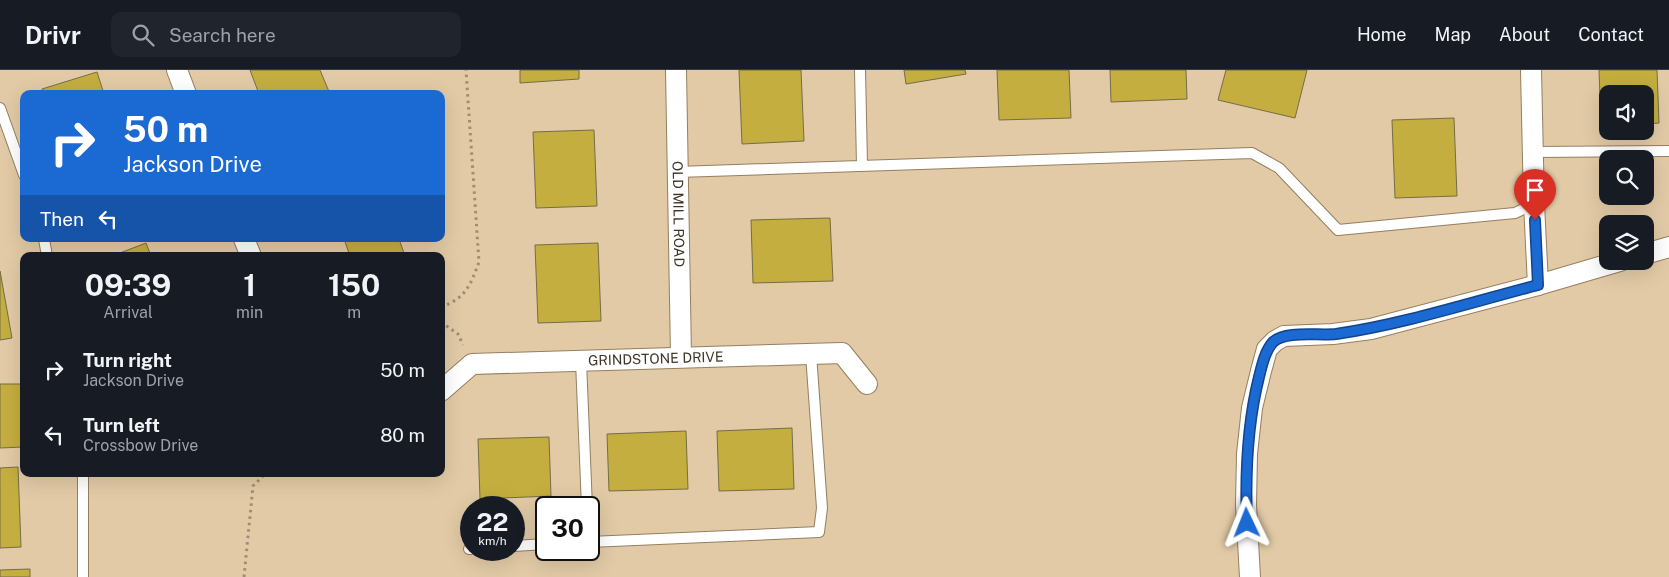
<!DOCTYPE html>
<style>
body{margin:0;font-family:"Public Sans",sans-serif;background:#20242c;color:#f1f3f6;height:100vh;display:flex;flex-direction:column;font-size:19px;white-space:nowrap}
*{box-sizing:border-box;margin:0}
p{font-size:16px;color:#9ea1a6}
.icon{flex:none;width:28px;height:28px;fill:none;stroke:currentColor;stroke-width:2;stroke-linecap:round;stroke-linejoin:round}
.map{position:relative;flex:1;overflow:hidden}
.drawer{position:absolute;left:20px;top:182px;width:425px;height:225px;display:flex;flex-direction:column;background:#171b24;border-radius:10px;box-shadow:0 5px 20px #0002}
.drawer>*{flex:none}
.banner{position:absolute;left:20px;top:20px;width:425px;height:152px;border-radius:10px;box-shadow:0 5px 20px #0002;background:#1b6ad4;color:#fff;overflow:hidden}
.controls{position:absolute;left:1599px;top:15px;display:grid;gap:10px}
.controls a{display:grid;place-items:center;width:55px;height:55px;border-radius:10px;background:#171b24;box-shadow:0 5px 20px #0002;font-size:25px}
.speed{position:absolute;left:460px;top:426px;display:flex;gap:10px;font-size:25px;font-weight:700;text-align:center}
.speed>*{display:grid;place-content:center;width:65px;height:65px;border-radius:50%;background:#171b24;box-shadow:0 5px 20px #0002;line-height:1}
.speed small{font-size:12px;font-weight:400}
.speed .limit{border:2px solid #111;border-radius:8px;background:#fff;color:#111}
.pin{position:absolute;display:grid;place-items:center;width:42px;height:42px;color:#fff;margin:-51px -21px;border-radius:50% 50% 50% 0;rotate:-45deg;box-shadow:0 0 5px #0007}
.pin .icon{rotate:45deg}
.me{position:absolute;width:55px;margin:-28px;rotate:358deg;stroke-linejoin:round;filter:drop-shadow(0 0 4px #0008)}
.turn{display:flex;align-items:center;gap:18px;height:105px;padding:0 20px;font-size:22px}
.turn .icon{width:65px;height:65px;stroke-width:2.5}
.turn b{display:block;font-size:35px;line-height:42px}
.then{display:flex;align-items:center;height:48px;padding:0 20px;background:#0003;gap:10px;font-size:19px}
.eta{display:flex;justify-content:space-evenly;align-items:center;height:85px;text-align:center}
.eta b{font-size:30px;font-weight:700;line-height:35px}
ul{padding:0;list-style:none}
li{display:flex;align-items:center;gap:15px;height:65px;padding:0 20px}
li div{flex:1}
li b{display:block;font-size:19px}
li em{font-style:normal}
header{display:flex;align-items:center;gap:30px;box-sizing:border-box;height:70px;padding:0 25px;background:#171b24;border-bottom:1px solid #363941}
header strong{font-size:24px}
nav{display:flex;gap:28px;margin-inline-start:auto;font-size:18px}
.search{width:350px;height:45px;background:#20242c;display:flex;align-items:center;gap:12px;box-sizing:border-box;padding:0 18px;border-radius:10px;color:#9ea1a6;font-size:19px}
.map>svg:first-child{display:block}
.building{fill:#c4ae3f;stroke:#746d47}
.lines{fill:none;stroke-linecap:round;stroke-linejoin:round}
.service-casing{stroke:#957f5e;stroke-width:12}
.minor-casing{stroke:#957f5e;stroke-width:22}
.path{stroke:#9f8d72;stroke-width:3;stroke-dasharray:2.5 4;stroke-linecap:butt}
.service{stroke:#fff;stroke-width:10}
.minor{stroke:#fff;stroke-width:20}
.route-casing{stroke:#12458a;stroke-width:12}
.route{stroke:#1b6ad4;stroke-width:9}
.labels{text-anchor:middle;stroke-width:4.5;stroke-linejoin:round;paint-order:stroke}
.street-label{font-size:14px;fill:#3e3426;stroke:#e2caa6}
</style>
<header>
<strong>Drivr</strong>
<div class="search"><svg class="icon" aria-label="search" viewBox="0 0 24 24"><circle cx="10" cy="10" r="6"/><path d="M15 15l6 6"/></svg>Search here</div>
<nav><a>Home</a><a>Map</a><a>About</a><a>Contact</a></nav>
</header>
<div class="map">
<svg width="1669" height="507" viewBox="0 0 1669 507">
<rect width="100%" height="100%" fill="#e2caa6"/>
<!-- building -->
<path class="building" d="M 250,0 L 320,0 L 330,24 L 259,24 Z
M 520,0 L 579,0 L 579,9 L 520,13 Z
M 739,0 L 801,0 L 804,71 L 742,74 Z
M 904,0 L 965,0 L 966,4 L 906,14 Z
M 997,0 L 1069,0 L 1071,48 L 999,50 Z
M 1110,0 L 1186,0 L 1187,29 L 1111,32 Z
M 1226,0 L 1307,0 L 1295,48 L 1218,30 Z
M 1599,0 L 1657,0 L 1659,53 L 1645,54 L 1645,24 L 1608,24 L 1608,55 L 1601,55 Z
M 97,2 L 104,24 L 44,24 L 42,19 Z
M 1454,48 L 1457,126 L 1395,128 L 1392,50 Z
M 594,60 L 597,136 L 536,138 L 533,62 Z
M 830,148 L 833,211 L 753,213 L 751,150 Z
M 344,169 L 399,169 L 405,186 L 350,186 Z
M 146,173 L 151,186 L 112,186 Z
M 598,173 L 601,251 L 538,253 L 535,175 Z
M 0,201 L 12,268 L 0,270 Z
M 0,314 L 22,314 L 24,377 L 0,378 Z
M 792,358 L 794,419 L 719,421 L 717,361 Z
M 686,361 L 688,419 L 609,421 L 607,364 Z
M 549,367 L 551,426 L 480,429 L 478,369 Z
M 18,397 L 21,477 L 0,478 L 0,398 Z
M 30,499 L 30,507 L 0,507 L 0,500 Z"/>
<g class="lines">
<!-- service casing -->
<g class="service-casing">
<path id="service" d="M 860,0 L 862,95
M 0,38 L 24,105
M 1533,82 L 1669,81
M 677,102 L 1252,83 L 1279,98 L 1338,160 L 1515,143 L 1534,134
M 44,169 L 47,186
M 581,291 L 587,438
M 83,404 L 83,507
M 589,472 L 819,462 L 822,438 L 811,284
M 514,476 L 546,474
M 469,479 L 471,479"/>
</g>
<!-- minor casing -->
<g class="minor-casing">
<g id="minor">
<path d="M 177,0 L 186,24"/>
<path id="s1" d="M 676,0 L 681,287"/>
<path d="M 1531,0 L 1534,134 L 1538,215"/>
<path d="M 244,169 L 251,186"/>
<path d="M 1645,184 L 1669,177"/>
<path id="s2" d="M 441,321 L 472,294 L 842,283 L 867,314"/>
<path d="M 1250,507 L 1246,435 L 1247,384 L 1252,338 L 1261,301 L 1267,279 L 1275,271 L 1284,266 L 1333,264 L 1371,259 L 1538,215 L 1620,191"/>
</g>
</g>
<!-- path -->
<path class="path" d="M 441,237 C 466,228 470,216 479,192 L 466,0
M 441,252 L 458,264 L 463,275
M 244,507 L 253,416 L 265,404"/>
<!-- service -->
<use href="#service" class="service"/>
<!-- minor -->
<use href="#minor" class="minor"/>
</g>
<g class="lines">
<!-- route casing -->
<g class="route-casing">
<path id="route" d="M 1247,453 C 1245,403 1247,355 1259,307 C 1262,295 1265,281 1273,272 C 1286,260 1319,266 1336,264 C 1404,254 1472,232 1538,215 L 1535,150"/>
</g>
<!-- route -->
<use href="#route" class="route"/>
</g>
<g class="labels">
<!-- street labels -->
<g class="street-label">
<text dy="5" stroke="none"><textPath href="#s1" startOffset="144">OLD MILL ROAD</textPath></text>
<text dy="5" stroke="none"><textPath href="#s2" startOffset="225">GRINDSTONE DRIVE</textPath></text>
</g>
</g>
</svg>
<div class="controls">
<a><svg class="icon" aria-label="sound" viewBox="0 0 24 24"><path d="M4 9h4l5-4v14l-5-4H4zM17 9q2 3 0 6"/></svg></a>
<a><svg class="icon" aria-label="search" viewBox="0 0 24 24"><circle cx="10" cy="10" r="6"/><path d="M15 15l6 6"/></svg></a>
<a><svg class="icon" aria-label="layers" viewBox="0 0 24 24"><path d="M12 4l9 5-9 5-9-5zM3 14l9 5 9-5"/></svg></a>
</div>
<div class="speed"><div>22<small>km/h</small></div><div class="limit">30</div></div>
<div class="pin" style="left:1535px;top:150px;background:#d93025"><svg class="icon" aria-label="arrive" viewBox="0 0 24 24"><path d="M6 21V4h12l-3 4 3 4H6"/></svg></div>
<svg class="me" style="left:1247px;top:453px" viewBox="-20 -20 40 40"><path d="M0-17L14 15 0 8-14 15z" fill="#1b6ad4" stroke="#fff" stroke-width="4"/></svg>
<div class="banner">
<div class="turn"><svg class="icon" aria-label="right" viewBox="0 0 24 24"><path d="M7 20v-9h11M14 6l5 5-5 5"/></svg><div><b>50 m</b>Jackson Drive</div></div>
<div class="then">Then<svg class="icon" aria-label="left" viewBox="0 0 24 24"><path d="M17 20v-9H6M10 6l-5 5 5 5"/></svg></div>
</div>
<section class="drawer">
<div class="eta">
<div><b>09:39</b><p>Arrival</p></div>
<div><b>1</b><p>min</p></div>
<div><b>150</b><p>m</p></div>
</div>
<ul>
<li><svg class="icon" aria-label="right" viewBox="0 0 24 24"><path d="M7 20v-9h11M14 6l5 5-5 5"/></svg><div><b>Turn right</b><p>Jackson Drive</p></div><em>50 m</em></li>
<li><svg class="icon" aria-label="left" viewBox="0 0 24 24"><path d="M17 20v-9H6M10 6l-5 5 5 5"/></svg><div><b>Turn left</b><p>Crossbow Drive</p></div><em>80 m</em></li>
</ul>
</section>
</div>
